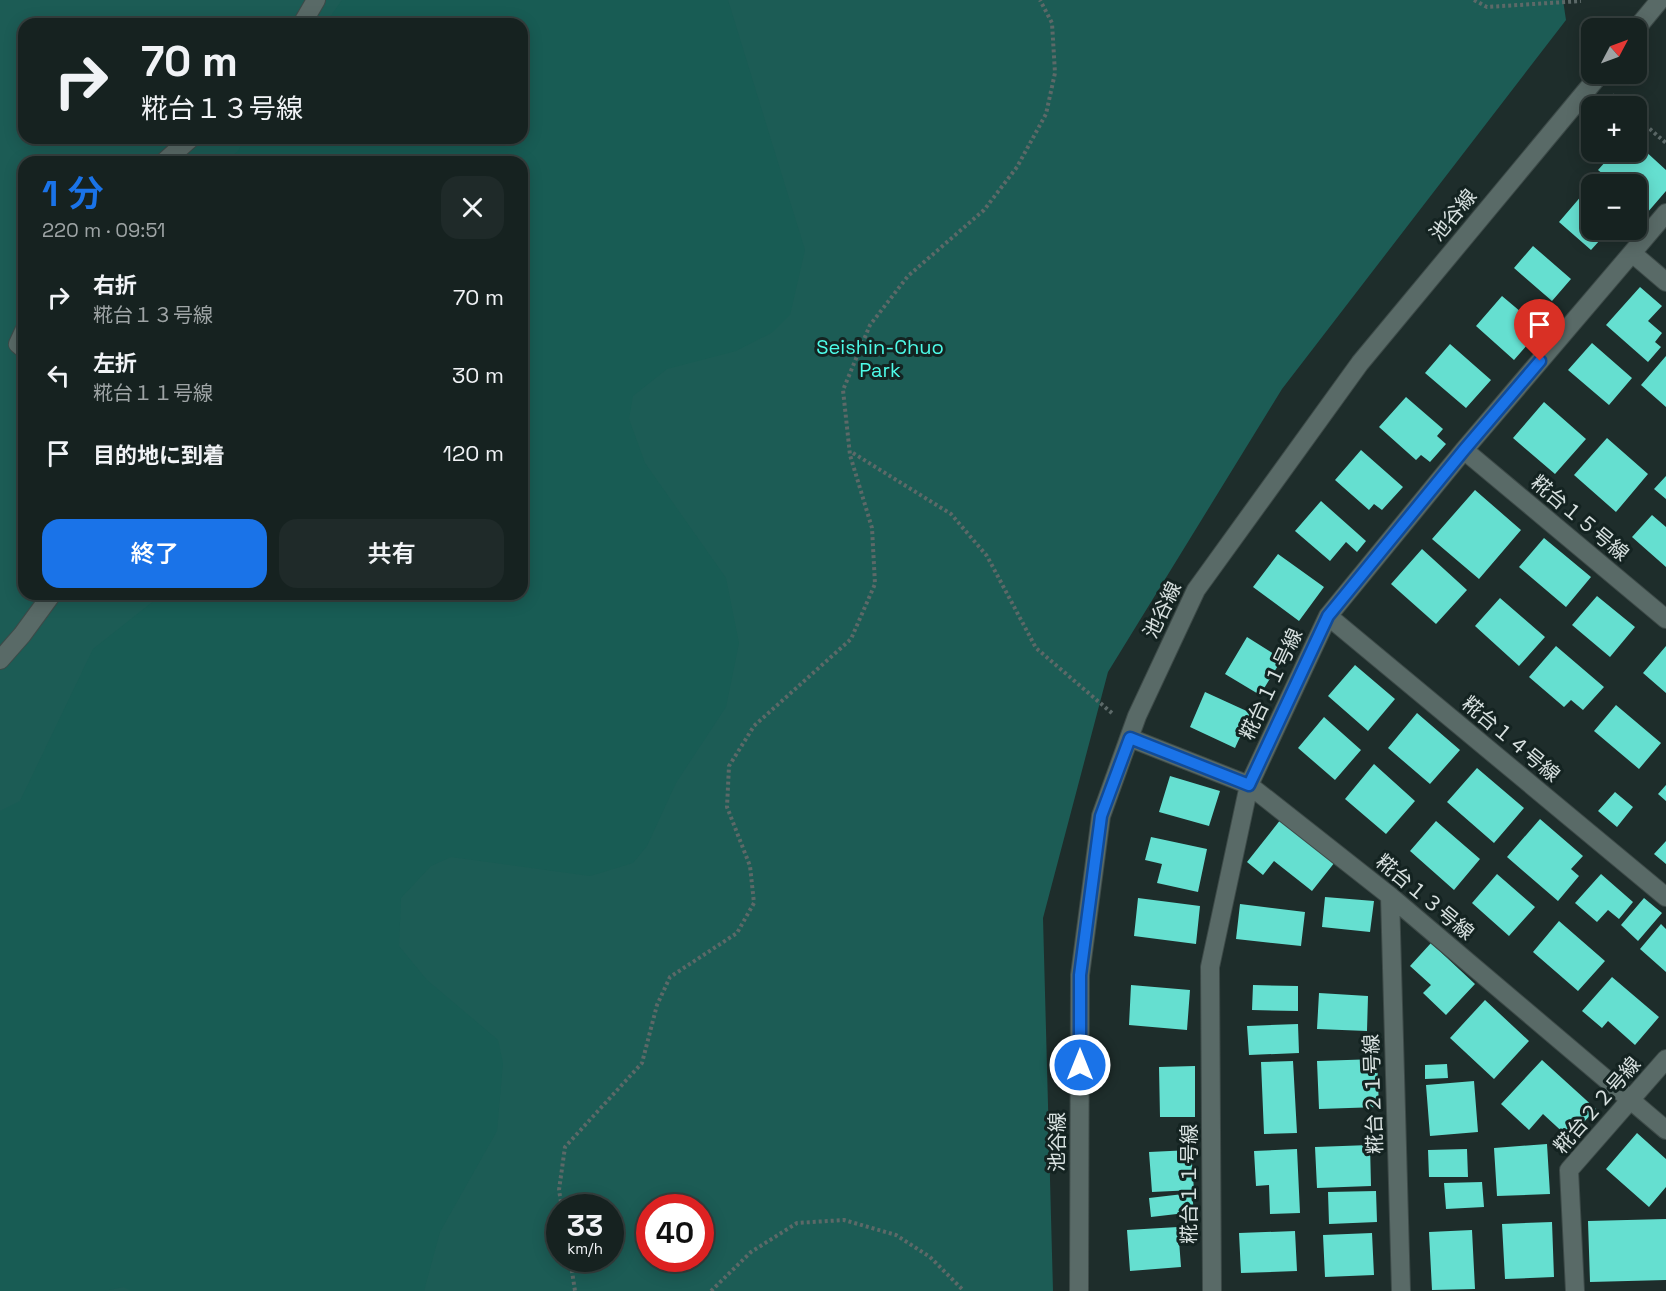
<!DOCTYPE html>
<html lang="ja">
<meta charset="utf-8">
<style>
body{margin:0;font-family:"Space Grotesk","Noto Sans JP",sans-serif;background:#1f2a29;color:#f1f3f6;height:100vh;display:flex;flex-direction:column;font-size:22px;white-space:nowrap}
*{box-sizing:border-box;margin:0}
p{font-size:20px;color:#9ea4a5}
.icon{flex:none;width:33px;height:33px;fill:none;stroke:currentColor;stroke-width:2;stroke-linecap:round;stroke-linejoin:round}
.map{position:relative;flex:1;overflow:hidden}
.details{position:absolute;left:18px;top:156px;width:510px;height:444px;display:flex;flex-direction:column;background:#162220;border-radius:18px;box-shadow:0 3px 15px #0003,0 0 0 2px #353f3e}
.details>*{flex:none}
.guide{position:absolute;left:18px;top:18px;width:510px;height:126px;border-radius:18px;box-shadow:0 3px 15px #0003,0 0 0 2px #353f3e;background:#162220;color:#f1f3f6;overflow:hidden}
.needle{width:39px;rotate:49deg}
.controls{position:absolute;left:1581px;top:18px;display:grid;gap:12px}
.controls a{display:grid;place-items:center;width:66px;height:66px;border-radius:12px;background:#162220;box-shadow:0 3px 15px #0003,0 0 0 2px #353f3e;font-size:30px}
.speed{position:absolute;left:546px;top:1194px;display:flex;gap:12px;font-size:30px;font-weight:700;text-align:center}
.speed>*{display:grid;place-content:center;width:78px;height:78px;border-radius:50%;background:#162220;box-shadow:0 3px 15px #0003,0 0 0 2px #353f3e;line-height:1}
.speed small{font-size:15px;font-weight:400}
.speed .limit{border:9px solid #d22;background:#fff;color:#111}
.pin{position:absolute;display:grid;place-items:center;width:51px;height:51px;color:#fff;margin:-62px -26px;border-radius:50% 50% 50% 0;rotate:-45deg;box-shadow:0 0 6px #0007}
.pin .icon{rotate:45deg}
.me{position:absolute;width:66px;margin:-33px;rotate:0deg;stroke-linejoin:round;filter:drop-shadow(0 0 4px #0008)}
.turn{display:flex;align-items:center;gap:21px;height:126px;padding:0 24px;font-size:27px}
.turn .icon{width:78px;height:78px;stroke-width:2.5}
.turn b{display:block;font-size:42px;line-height:51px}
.round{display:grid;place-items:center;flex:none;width:63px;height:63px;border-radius:18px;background:#1f2a29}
.headline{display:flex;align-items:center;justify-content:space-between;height:102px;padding:0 24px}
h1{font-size:36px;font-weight:600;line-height:45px;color:#1a73e8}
.primary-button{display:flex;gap:12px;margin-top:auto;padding:12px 24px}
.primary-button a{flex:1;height:69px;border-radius:18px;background:#1a73e8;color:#fff;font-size:24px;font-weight:600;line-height:69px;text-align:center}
.primary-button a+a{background:#1f2a29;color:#f1f3f6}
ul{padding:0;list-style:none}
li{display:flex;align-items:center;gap:18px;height:78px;padding:0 24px}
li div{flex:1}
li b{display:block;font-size:22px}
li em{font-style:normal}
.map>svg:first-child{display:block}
.green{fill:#1c5c55;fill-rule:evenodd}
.forest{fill:#185c54}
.building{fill:#65dfd0}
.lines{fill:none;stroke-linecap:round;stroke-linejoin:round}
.minor-casing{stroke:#3d4a48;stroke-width:20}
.path{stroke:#5c6968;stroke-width:4;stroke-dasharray:3 3;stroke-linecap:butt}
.minor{stroke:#596a67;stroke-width:18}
.route-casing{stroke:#114b97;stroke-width:15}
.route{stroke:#1a73e8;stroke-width:10}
.labels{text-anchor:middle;stroke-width:6;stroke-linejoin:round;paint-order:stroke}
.street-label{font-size:20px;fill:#d8e1e0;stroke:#142321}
.park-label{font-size:20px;fill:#4dfbe8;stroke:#142321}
</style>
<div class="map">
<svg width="1666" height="1291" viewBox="0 0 1666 1291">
<rect width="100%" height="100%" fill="#1e2d2b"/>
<!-- green -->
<path class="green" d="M 0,0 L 1563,0 L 1566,20 L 1282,389 L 1108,672 L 1043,918 L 1053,1291 L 0,1291 ZM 24,24 L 522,24 L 522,138 L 24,138 ZM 24,162 L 522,162 L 522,594 L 24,594 ZM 560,1208 L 610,1208 L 610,1258 L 560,1258 ZM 650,1208 L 700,1208 L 700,1258 L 650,1258 Z"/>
<!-- forest -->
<path class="forest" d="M 342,0 L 728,0 L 805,250 L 790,315 L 773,332 L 736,351 L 667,369 L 633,396 L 629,419 L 645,463 L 726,578 L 739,643 L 726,707 L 676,783 L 647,846 L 633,863 L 590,876 L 451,857 L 431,866 L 401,898 L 399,946 L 427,980 L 498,1040 L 503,1063 L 497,1131 L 440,1232 L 424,1291 L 131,1291 L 123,1287 L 105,1291 L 0,1291 L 0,811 L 20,801 L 93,649 L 155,600 L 158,594 L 522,594 L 522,162 L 223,162 L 237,152 L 246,138 L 522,138 L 522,24 L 325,24 Z"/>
<!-- building -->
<path class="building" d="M 1643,149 L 1666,170 L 1666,191 L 1647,213 L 1645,210 L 1636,219 L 1636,184 L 1615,184 L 1598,170 L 1614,152 L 1636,152 L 1639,154 Z
M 1583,194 L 1592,202 L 1592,230 L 1609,230 L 1591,250 L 1559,222 Z
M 1533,246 L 1571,279 L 1552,301 L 1514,268 Z
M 1640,287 L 1662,306 L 1648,321 L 1662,333 L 1655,342 L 1661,347 L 1648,362 L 1606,325 Z
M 1502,296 L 1541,329 L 1514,360 L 1476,326 Z
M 1592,343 L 1632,378 L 1609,405 L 1568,370 Z
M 1450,344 L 1491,380 L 1466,408 L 1425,373 Z
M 1666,356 L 1666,407 L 1641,385 Z
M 1406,397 L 1443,429 L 1437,436 L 1446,444 L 1430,462 L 1421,455 L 1416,460 L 1379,427 Z
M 1544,402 L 1586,439 L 1555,474 L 1513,438 Z
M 1607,438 L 1648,474 L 1616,512 L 1574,475 Z
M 1361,450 L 1403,487 L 1382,510 L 1374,504 L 1369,510 L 1335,480 Z
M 1666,476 L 1666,499 L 1654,489 Z
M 1475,490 L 1521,530 L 1479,579 L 1432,539 Z
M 1321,501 L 1366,541 L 1357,552 L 1346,542 L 1330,561 L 1295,531 Z
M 1652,515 L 1666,527 L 1666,567 L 1632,537 Z
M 1544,538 L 1591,577 L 1566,607 L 1519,567 Z
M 1422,549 L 1467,590 L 1436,624 L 1391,584 Z
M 1278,554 L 1324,587 L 1299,621 L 1253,587 Z
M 1597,596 L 1635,627 L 1610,657 L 1572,625 Z
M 1500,598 L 1545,637 L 1519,666 L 1475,626 Z
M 1247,637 L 1282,659 L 1260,695 L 1225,674 Z
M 1556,646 L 1604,687 L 1583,710 L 1571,700 L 1564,707 L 1529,677 Z
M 1666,646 L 1666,693 L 1643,673 Z
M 1355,665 L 1395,699 L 1368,731 L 1328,696 Z
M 1205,692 L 1251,713 L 1235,748 L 1190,727 Z
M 1616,705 L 1661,743 L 1639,769 L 1594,731 Z
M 1417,713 L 1460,750 L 1430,784 L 1388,748 Z
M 1324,717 L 1361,750 L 1335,780 L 1298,748 Z
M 1374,764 L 1415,801 L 1386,834 L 1345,799 Z
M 1477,768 L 1524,808 L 1494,843 L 1447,802 Z
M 1170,776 L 1220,791 L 1209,826 L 1159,812 Z
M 1666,785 L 1666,801 L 1658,794 Z
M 1615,792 L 1633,807 L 1617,827 L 1598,811 Z
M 1281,819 L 1335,862 L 1312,891 L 1274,861 L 1263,875 L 1247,862 Z
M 1540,819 L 1583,856 L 1571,869 L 1579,876 L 1558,901 L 1507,857 Z
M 1436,821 L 1480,859 L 1454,890 L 1410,851 Z
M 1151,837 L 1207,849 L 1198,892 L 1157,883 L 1162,864 L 1145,860 Z
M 1666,841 L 1666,864 L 1654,854 Z
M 1497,874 L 1535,907 L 1509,936 L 1472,903 Z
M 1601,874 L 1633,902 L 1619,919 L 1608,910 L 1597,922 L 1575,903 Z
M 1325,897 L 1374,901 L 1370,932 L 1322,927 Z
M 1138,898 L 1200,906 L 1196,944 L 1134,936 Z
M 1644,898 L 1662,913 L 1638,941 L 1621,925 Z
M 1240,904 L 1305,912 L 1301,946 L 1236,939 Z
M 1559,921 L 1605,961 L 1578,991 L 1533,952 Z
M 1661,924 L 1666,929 L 1666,972 L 1640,949 Z
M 1431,943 L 1475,984 L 1446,1015 L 1423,993 L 1431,985 L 1410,966 Z
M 1612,977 L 1659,1017 L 1635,1045 L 1608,1021 L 1602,1028 L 1582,1011 Z
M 1131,985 L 1190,990 L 1187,1030 L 1129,1025 Z
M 1253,985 L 1298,986 L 1298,1011 L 1252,1010 Z
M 1319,993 L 1368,996 L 1367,1031 L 1317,1029 Z
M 1485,1000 L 1529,1041 L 1494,1079 L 1450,1038 Z
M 1298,1024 L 1299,1053 L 1249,1055 L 1247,1026 Z
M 1377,1059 L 1379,1107 L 1319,1109 L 1317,1061 Z
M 1542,1060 L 1596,1109 L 1569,1138 L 1543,1114 L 1529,1130 L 1501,1104 Z
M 1293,1061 L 1297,1133 L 1264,1134 L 1261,1062 Z
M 1447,1064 L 1448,1078 L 1425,1079 L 1425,1065 Z
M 1195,1066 L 1195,1117 L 1160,1117 L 1159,1067 Z
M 1474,1081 L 1478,1132 L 1430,1136 L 1426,1085 Z
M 1637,1133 L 1666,1159 L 1666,1187 L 1649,1207 L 1606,1169 Z
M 1547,1144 L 1550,1194 L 1497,1196 L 1494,1148 Z
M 1370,1145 L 1371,1186 L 1317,1188 L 1315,1147 Z
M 1297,1149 L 1300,1213 L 1270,1214 L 1269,1185 L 1256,1186 L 1254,1151 Z
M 1467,1149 L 1468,1177 L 1429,1177 L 1428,1150 Z
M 1191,1150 L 1194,1190 L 1152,1192 L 1149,1152 Z
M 1482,1182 L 1484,1207 L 1446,1209 L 1444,1183 Z
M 1376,1191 L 1377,1222 L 1329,1224 L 1328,1192 Z
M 1192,1193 L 1194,1212 L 1151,1217 L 1149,1198 Z
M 1666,1219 L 1666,1280 L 1590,1282 L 1588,1221 Z
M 1552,1222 L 1554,1277 L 1505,1279 L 1502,1224 Z
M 1178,1227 L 1181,1267 L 1130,1271 L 1127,1230 Z
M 1472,1230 L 1475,1289 L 1432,1290 L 1429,1232 Z
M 1295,1231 L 1297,1271 L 1241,1273 L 1239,1233 Z
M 1372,1233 L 1374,1275 L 1325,1277 L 1323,1235 Z"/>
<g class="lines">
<!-- minor casing -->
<g class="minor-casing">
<path id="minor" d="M 302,24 L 316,0
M 1636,29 L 1660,0
M 164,162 L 191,138
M 1632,253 L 1666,282
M 24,331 L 18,344 L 24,349
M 1464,450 L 1666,619
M 1328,616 L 1666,897
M 0,660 L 22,635 L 52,594
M 1130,738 L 1249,785 L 1390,896 L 1666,1130
M 1390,896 L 1401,1291
M 1079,1291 L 1080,975 L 1101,816 L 1137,716 L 1196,590 L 1360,363 L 1600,74
M 1212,1291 L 1210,967 L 1249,785 L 1328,616 L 1464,450 L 1666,213
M 1575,1291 L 1569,1170 L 1666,1059"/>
</g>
<!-- path -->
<path class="path" d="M 1474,0 L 1487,7 L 1581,1
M 1612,95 L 1625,106
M 1636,117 L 1666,143
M 853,453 L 951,514 L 987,556 L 1036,648 L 1113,714
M 562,1208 L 559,1190 L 565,1147 L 642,1063 L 657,1005 L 670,977 L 737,933 L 754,903 L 750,866 L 727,807 L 729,766 L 754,726 L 851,639 L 875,584 L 872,528 L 850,455 L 843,390 L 870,325 L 908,276 L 984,210 L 1017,167 L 1046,114 L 1055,73 L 1052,23 L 1040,0
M 570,1258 L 575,1291
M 711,1291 L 751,1252 L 797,1223 L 844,1220 L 896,1235 L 930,1257 L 964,1291"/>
<!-- minor -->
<use href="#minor" class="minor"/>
</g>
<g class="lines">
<!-- route casing -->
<g class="route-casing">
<path id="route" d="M 1080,1065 L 1080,975 L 1101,816 L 1130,738 L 1249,785 L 1328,616 L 1464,450 L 1540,361"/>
</g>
<!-- route -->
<use href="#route" class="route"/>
</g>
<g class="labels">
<!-- street labels -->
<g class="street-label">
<text transform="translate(1453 215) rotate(-50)" y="7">池谷線</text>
<text transform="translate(1580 518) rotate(40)" y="7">糀台１５号線</text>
<text transform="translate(1162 610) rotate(-64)" y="7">池谷線</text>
<text transform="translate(1271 684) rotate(-65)" y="7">糀台１１号線</text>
<text transform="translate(1511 739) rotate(40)" y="7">糀台１４号線</text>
<text transform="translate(1425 897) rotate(40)" y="7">糀台１３号線</text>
<text transform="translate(1373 1094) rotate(-92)" y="7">糀台２１号線</text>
<text transform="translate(1597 1105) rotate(-49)" y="7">糀台２２号線</text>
<text transform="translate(1057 1142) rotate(-90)" y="7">池谷線</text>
<text transform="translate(1189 1184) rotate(-90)" y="7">糀台１１号線</text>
</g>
<!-- park labels -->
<g class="park-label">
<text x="880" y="354">Seishin-Chuo<tspan x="880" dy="23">Park</tspan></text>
</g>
</g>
</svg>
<div class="controls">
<a><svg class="needle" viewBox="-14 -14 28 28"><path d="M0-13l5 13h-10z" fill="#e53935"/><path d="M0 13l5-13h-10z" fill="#9ea4a5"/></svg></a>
<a>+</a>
<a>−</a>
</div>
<div class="speed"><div>33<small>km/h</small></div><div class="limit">40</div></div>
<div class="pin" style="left:1540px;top:361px;background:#d93025"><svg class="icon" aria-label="arrive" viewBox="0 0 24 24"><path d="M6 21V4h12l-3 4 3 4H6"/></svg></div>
<svg class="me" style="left:1080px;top:1065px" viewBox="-20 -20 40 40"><circle r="17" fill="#1a73e8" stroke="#fff" stroke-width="3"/><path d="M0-11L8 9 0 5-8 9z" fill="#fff"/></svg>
<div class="guide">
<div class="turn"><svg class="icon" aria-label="right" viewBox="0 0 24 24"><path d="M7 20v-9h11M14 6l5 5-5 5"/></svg><div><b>70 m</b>糀台１３号線</div></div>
</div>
<section class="details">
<div class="headline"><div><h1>1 分</h1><p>220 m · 09:51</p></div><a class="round"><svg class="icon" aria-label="close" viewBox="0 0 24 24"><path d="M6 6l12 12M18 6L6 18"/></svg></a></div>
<ul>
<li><svg class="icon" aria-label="right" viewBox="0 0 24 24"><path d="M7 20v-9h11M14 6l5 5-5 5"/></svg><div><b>右折</b><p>糀台１３号線</p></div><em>70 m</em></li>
<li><svg class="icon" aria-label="left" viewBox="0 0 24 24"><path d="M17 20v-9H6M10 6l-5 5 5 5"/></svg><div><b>左折</b><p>糀台１１号線</p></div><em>30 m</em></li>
<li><svg class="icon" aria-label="arrive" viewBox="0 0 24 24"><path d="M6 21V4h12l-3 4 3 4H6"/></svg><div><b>目的地に到着</b></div><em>120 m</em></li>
</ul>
<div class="primary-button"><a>終了</a><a>共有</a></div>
</section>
</div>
